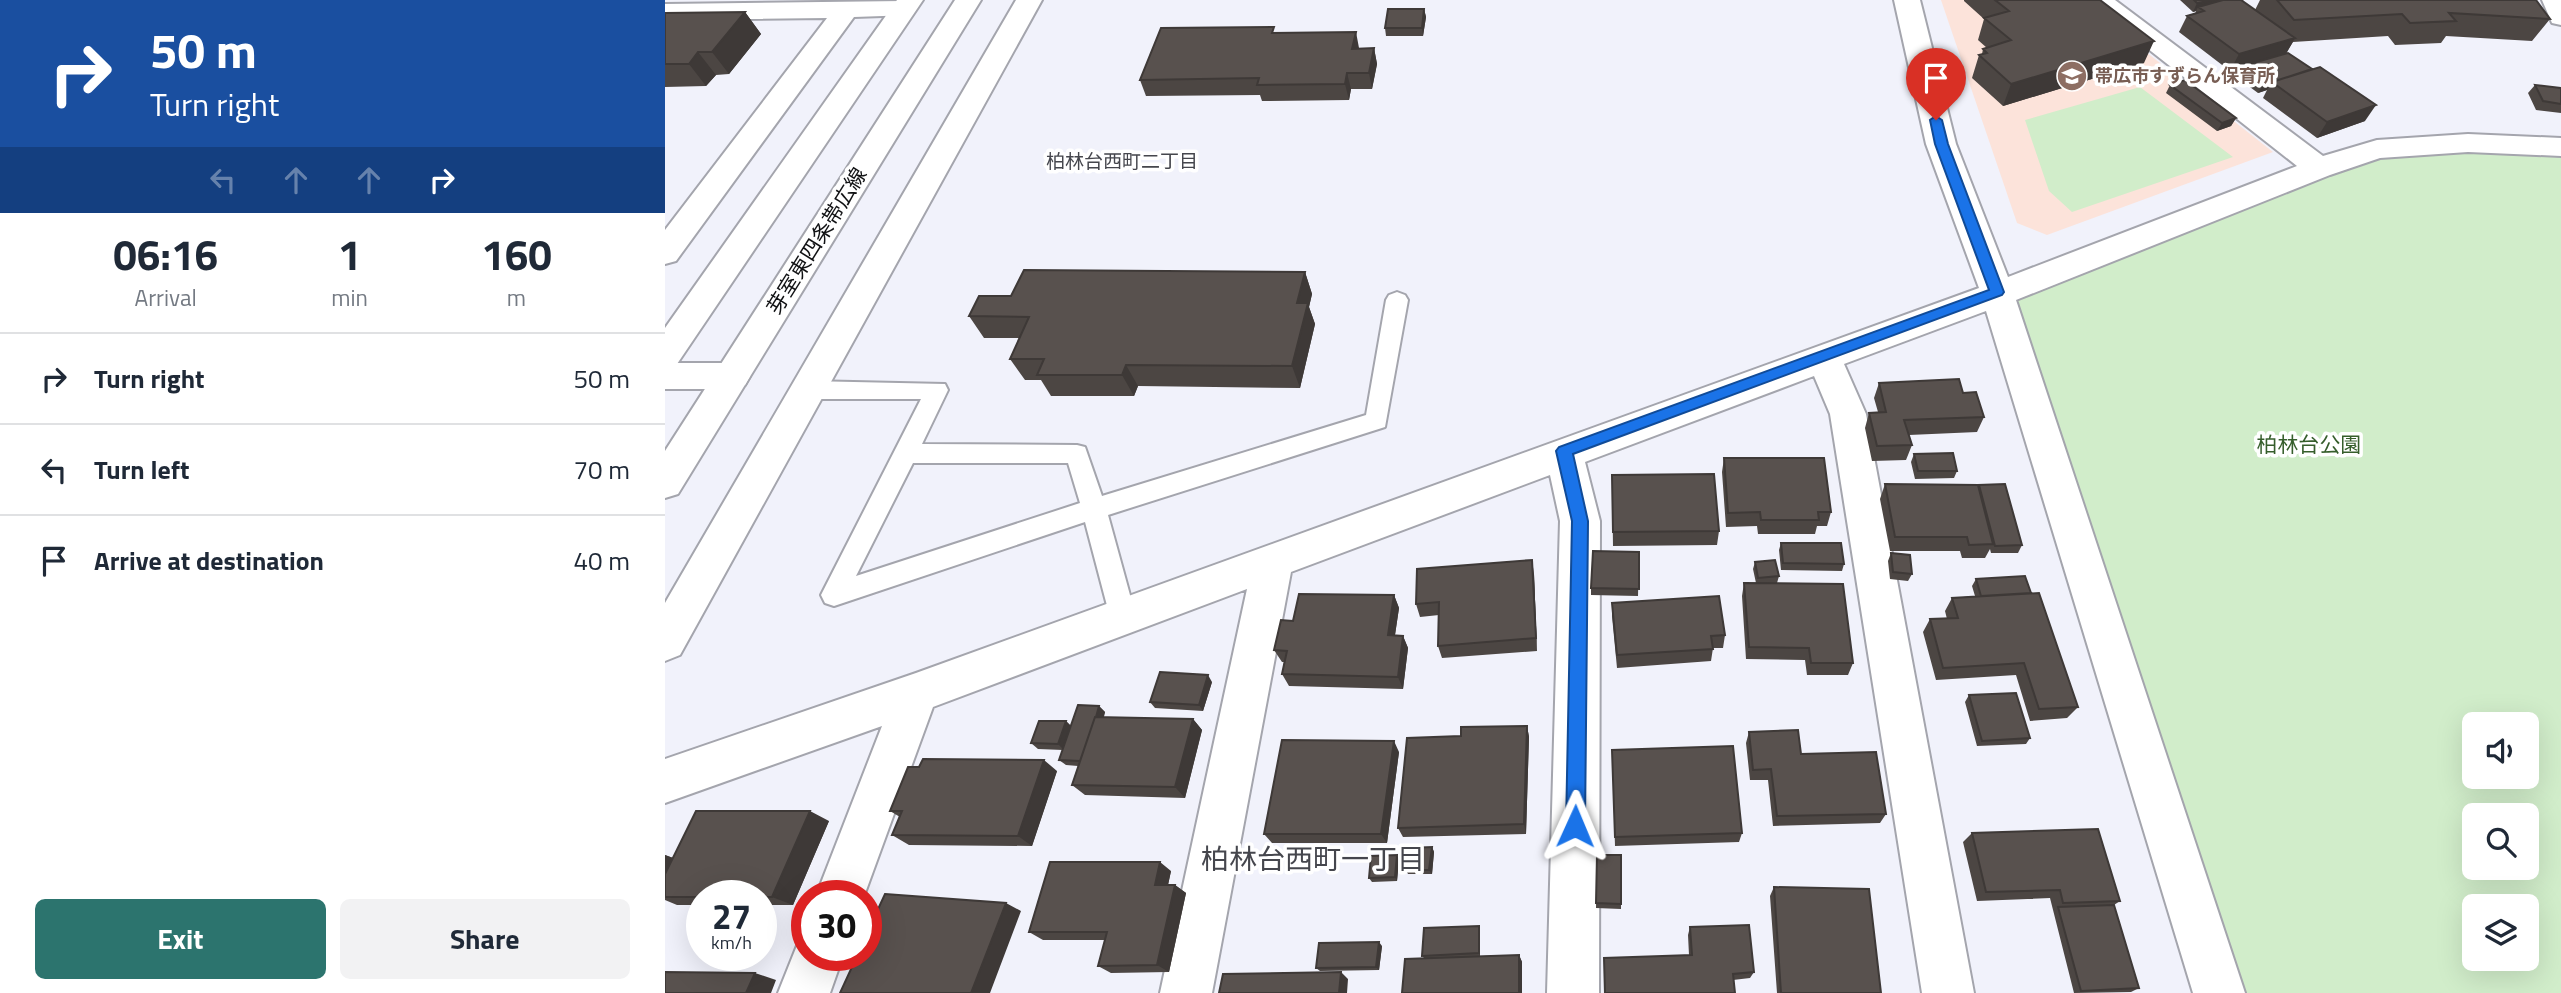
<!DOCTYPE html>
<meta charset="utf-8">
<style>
body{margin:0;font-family:"Titillium Web","Noto Sans JP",sans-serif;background:#f2f2f3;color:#1f2937;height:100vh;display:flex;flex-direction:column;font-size:26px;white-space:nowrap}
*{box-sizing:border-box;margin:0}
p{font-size:23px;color:#747a83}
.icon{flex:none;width:38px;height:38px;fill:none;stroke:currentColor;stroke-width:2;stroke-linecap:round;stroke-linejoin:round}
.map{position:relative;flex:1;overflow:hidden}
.side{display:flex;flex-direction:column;background:#fff;width:665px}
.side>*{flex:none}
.hud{background:#1a4fa0;color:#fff;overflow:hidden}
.fabs{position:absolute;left:1797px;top:712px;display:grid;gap:14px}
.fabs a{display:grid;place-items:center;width:77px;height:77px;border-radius:10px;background:#fff;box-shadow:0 7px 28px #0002;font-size:35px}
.speed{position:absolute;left:21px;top:880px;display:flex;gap:14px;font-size:35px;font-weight:700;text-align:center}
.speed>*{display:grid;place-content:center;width:91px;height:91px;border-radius:50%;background:#fff;box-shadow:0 7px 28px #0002;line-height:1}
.speed small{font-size:18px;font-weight:400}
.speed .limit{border:10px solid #d22;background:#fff;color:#111}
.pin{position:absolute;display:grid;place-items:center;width:60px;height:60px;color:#fff;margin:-72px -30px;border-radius:50% 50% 50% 0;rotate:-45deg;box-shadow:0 0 7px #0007}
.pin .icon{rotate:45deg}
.me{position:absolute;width:77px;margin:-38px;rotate:1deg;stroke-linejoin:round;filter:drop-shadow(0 0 5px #0008)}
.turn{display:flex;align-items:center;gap:24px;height:147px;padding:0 35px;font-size:32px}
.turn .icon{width:91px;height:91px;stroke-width:2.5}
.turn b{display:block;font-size:49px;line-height:60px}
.lanes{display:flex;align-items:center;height:66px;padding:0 35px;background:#0003;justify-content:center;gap:35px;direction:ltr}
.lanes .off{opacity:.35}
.eta{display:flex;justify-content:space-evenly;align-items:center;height:119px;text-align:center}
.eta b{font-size:42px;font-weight:700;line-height:49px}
.action{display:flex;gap:14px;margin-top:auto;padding:14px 35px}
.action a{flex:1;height:80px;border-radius:10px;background:#2c746e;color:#fff;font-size:28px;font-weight:700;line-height:80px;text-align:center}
.action a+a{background:#f2f2f3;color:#1f2937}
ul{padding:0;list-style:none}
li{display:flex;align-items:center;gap:21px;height:91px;padding:0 35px;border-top:2px solid #e0e1e3}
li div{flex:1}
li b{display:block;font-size:26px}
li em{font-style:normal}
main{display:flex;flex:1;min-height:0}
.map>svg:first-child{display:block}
.education{fill:#fce3da}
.green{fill:#d1edca;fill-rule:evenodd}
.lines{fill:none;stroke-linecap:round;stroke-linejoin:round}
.lane-casing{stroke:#a4a5ad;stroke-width:4}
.street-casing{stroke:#a4a5ad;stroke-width:4}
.secondary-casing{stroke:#a4a5ad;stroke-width:4}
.lane{fill:#fff;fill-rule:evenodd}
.street{fill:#fff;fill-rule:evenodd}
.secondary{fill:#fff;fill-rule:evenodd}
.wall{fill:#4c4643}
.shaded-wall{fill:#3e3937}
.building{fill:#58514e;stroke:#3e3937;stroke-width:2}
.route{fill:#1a73e8;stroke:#114b97;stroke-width:2}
.labels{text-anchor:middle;stroke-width:7;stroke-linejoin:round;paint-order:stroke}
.far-education-label{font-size:18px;font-weight:bold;fill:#785e54;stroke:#fff;text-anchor:start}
.far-neighbourhood-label{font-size:19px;fill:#45464d;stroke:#fff}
.street-label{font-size:21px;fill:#101113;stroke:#fff}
.park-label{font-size:21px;fill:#365e2c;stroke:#fff}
.near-neighbourhood-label{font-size:28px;fill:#45464d;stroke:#fff}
</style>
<main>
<section class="side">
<div class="hud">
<div class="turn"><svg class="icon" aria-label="right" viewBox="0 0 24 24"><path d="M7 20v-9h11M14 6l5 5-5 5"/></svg><div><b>50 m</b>Turn right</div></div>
<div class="lanes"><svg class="icon off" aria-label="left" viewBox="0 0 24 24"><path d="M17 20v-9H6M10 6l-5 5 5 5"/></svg><svg class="icon off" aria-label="ahead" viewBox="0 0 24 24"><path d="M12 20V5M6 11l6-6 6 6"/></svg><svg class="icon off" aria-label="ahead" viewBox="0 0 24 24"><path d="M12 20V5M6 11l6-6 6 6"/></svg><svg class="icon" aria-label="right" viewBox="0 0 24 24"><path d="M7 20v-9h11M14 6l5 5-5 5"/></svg></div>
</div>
<div class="eta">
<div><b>06:16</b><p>Arrival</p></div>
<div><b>1</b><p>min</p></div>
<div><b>160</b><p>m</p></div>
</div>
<ul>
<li><svg class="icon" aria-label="right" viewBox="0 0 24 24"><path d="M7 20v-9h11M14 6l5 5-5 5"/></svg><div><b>Turn right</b></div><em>50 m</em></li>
<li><svg class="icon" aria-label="left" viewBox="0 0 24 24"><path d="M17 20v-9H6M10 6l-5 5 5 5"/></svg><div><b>Turn left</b></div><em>70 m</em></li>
<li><svg class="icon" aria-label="arrive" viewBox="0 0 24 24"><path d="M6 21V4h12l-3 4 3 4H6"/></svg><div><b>Arrive at destination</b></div><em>40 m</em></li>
</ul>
<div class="action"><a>Exit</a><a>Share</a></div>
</section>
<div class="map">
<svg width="1896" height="993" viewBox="0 0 1896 993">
<rect width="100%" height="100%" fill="#f1f2fb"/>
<!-- education -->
<path class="education" d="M 1276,0 L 1415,0 L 1608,152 L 1382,235 L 1352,223 Z"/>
<!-- green -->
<path class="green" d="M 1475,87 L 1568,157 L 1407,212 L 1384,191 L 1360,120 Z
M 1896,147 L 1896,993 L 1554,993 L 1332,292 L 1712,149 ZM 1810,724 L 1862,724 L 1862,777 L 1810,777 ZM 1810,816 L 1862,816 L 1862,868 L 1810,868 ZM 1810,906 L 1862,906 L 1862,959 L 1810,959 Z"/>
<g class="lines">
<!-- lane casing -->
<g class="lane-casing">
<path id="lane" d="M 732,292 L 740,295 L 743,300 L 720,427 L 443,515 L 471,617 L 467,625 L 458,629 L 449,625 L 445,617 L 420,522 L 169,606 L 160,603 L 156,595 L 256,399 L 143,399 L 135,396 L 132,390 L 135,384 L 143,381 L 280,384 L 283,390 L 257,444 L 412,445 L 420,447 L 437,496 L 701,415 L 721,300 L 724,295 ZM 248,463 L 403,463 L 415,503 L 191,576 Z"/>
</g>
<!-- street casing -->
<g class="street-casing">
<path id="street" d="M 351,0 L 377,0 L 15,655 L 0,661 L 0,603 Z
M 1229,0 L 1255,0 L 1291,144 L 1343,277 L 1632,166 L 1421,0 L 1450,0 L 1658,156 L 1712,140 L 1803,134 L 1896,138 L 1896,156 L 1803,152 L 1715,158 L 1665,175 L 1351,300 L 1580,993 L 1528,993 L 1321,311 L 1179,364 L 1201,414 L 1309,993 L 1257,993 L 1165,414 L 1149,376 L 920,462 L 935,521 L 934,993 L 882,993 L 895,521 L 885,475 L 626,572 L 547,993 L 495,993 L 582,589 L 268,707 L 199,896 L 151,896 L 217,726 L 0,803 L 0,759 L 251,673 L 1314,288 L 1261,144 Z
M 1877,0 L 1896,0 L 1896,25 L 1887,23 Z
M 238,1 L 247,3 L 251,9 L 247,15 L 189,17 L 11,261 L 0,264 L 0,230 L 162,18 L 0,20 L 0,4 Z
M 0,363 L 67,363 L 80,367 L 85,376 L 80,385 L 67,389 L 0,389 Z
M 142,935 L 142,956 L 178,956 L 165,993 L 113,993 L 135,938 Z"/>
</g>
<!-- secondary casing -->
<g class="secondary-casing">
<path id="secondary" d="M 232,0 L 258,0 L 12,364 L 0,368 L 0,328 Z
M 290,0 L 316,0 L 13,494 L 0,498 L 0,451 Z"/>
</g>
<!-- lane -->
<use href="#lane" class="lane"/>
<!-- street -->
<use href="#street" class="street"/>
<!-- secondary -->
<use href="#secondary" class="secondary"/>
</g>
<!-- wall -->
<path class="wall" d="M 1299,0 L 1435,0 L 1479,63 L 1338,106 L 1307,78 L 1314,55 L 1317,54 L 1318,49 L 1322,48 L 1313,40 L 1319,19 L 1299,1 Z
M 1515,0 L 1579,0 L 1577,1 L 1590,10 L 1595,0 L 1871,0 L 1885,19 L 1867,41 L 1781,36 L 1776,43 L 1730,45 L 1723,36 L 1628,42 L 1621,53 L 1700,121 L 1652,138 L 1598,98 L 1602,90 L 1593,93 L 1570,76 L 1574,68 L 1565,71 L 1514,32 L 1522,16 L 1530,14 L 1531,11 L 1528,12 Z
M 759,9 L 761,17 L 758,36 L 721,36 L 720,28 Z
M 80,12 L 96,34 L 64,74 L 51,75 L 41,86 L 0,87 L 0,13 Z
M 611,33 L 694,48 L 709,48 L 712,64 L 707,89 L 686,89 L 684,100 L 597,101 L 595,95 L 481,96 L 475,80 Z
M 1505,85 L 1571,118 L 1566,126 L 1552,131 L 1501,93 Z
M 1870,85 L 1896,88 L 1896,113 L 1871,110 L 1863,93 Z
M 640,272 L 647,294 L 644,307 L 650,324 L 635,388 L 473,386 L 469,396 L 386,396 L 376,380 L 360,380 L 345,359 L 355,338 L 319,338 L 304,316 L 346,296 Z
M 1214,383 L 1298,393 L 1319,417 L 1312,432 L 1244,435 L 1247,445 L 1241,460 L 1207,461 L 1200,428 L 1204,413 L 1213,412 L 1209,398 Z
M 1249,454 L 1292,471 L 1289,478 L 1250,479 L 1246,462 Z
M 1059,458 L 1166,512 L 1162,526 L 1152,526 L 1150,534 L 1093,534 L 1092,526 L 1061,527 L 1057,472 Z
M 947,475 L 1054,531 L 1052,545 L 948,546 Z
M 1220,484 L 1313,487 L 1314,485 L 1357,545 L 1353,553 L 1326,553 L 1325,549 L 1320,558 L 1297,558 L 1295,551 L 1225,551 L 1215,499 Z
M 1116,543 L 1179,564 L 1177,571 L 1116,570 L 1114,550 Z
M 974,552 L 973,596 L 926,595 L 926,588 Z
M 1226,553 L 1247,574 L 1243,581 L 1225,579 L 1223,561 Z
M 1090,562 L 1114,576 L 1112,583 L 1188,663 L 1183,675 L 1142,675 L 1140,660 L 1081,659 L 1077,596 L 1079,583 L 1091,583 L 1088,569 Z
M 869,574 L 872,651 L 777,658 L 773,646 L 774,615 L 755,617 L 751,604 Z
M 1311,579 L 1413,707 L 1402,718 L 1365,721 L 1351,675 L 1271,680 L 1258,632 L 1265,619 L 1282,619 L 1280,611 L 1287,598 L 1310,596 L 1307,586 Z
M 729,595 L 734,608 L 730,635 L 738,636 L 743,648 L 738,689 L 624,686 L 617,674 L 619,662 L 617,662 L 609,650 L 628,621 Z
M 947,603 L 1060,635 L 1058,648 L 1048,648 L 1046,661 L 952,668 L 947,616 Z
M 547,682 L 538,711 L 490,708 L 485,702 Z
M 1304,695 L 1365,738 L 1361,744 L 1312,746 L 1300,702 Z
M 434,706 L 440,712 L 439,717 L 528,719 L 537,730 L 520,798 L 420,795 L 407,785 L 413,766 L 401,765 L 394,760 L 398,750 L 373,749 L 366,743 L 401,721 L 406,726 Z
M 862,726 L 864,737 L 861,834 L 738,837 L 733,828 L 796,736 Z
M 1084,732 L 1136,754 L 1221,814 L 1215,823 L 1108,826 L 1103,780 L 1085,780 L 1081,743 Z
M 947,750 L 1077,833 L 1074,842 L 950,846 Z
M 734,752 L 722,843 L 607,843 L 599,834 Z
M 392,771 L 367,846 L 244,845 L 227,835 L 235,817 L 225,811 Z
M 164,821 L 128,905 L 96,905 L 96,896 L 37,896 L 37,905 L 12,905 L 0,900 L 0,855 L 8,858 Z
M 1307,833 L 1455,901 L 1449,905 L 1474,988 L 1466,992 L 1409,993 L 1385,898 L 1312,901 L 1298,842 Z
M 767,847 L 769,852 L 767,874 L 743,874 L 741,870 Z
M 732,855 L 734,860 L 732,881 L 707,882 L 704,878 Z
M 932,855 L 956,855 L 956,909 L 931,908 Z
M 506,871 L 503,885 L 510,885 L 521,893 L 504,972 L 446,973 L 433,966 L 440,940 L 378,940 L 364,932 Z
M 1109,887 L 1216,993 L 1112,993 L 1105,896 Z
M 1025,927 L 1089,972 L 1085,978 L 1068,980 L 1024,955 L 1023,935 Z
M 815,930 L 815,956 L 854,955 L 857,962 L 857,993 L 737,993 L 759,958 L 757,956 Z
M 717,946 L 714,970 L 655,971 L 651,968 Z"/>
<!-- shaded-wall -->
<path class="shaded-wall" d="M 1549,0 L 1569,0 L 1533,7 L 1531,11 L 1528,12 L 1532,3 Z
M 759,9 L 761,17 L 758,36 L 757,28 Z
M 80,12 L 96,34 L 64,74 L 47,52 Z
M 691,32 L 694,48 L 687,49 Z
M 1630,38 L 1621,54 L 1565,71 L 1574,54 Z
M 1489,41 L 1479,63 L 1338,106 L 1346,84 Z
M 709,48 L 712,64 L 707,89 L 704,73 Z
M 33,52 L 51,75 L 41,86 L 24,64 Z
M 682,73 L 686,89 L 684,100 L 680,84 Z
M 1607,82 L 1602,90 L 1593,93 L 1598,85 Z
M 1711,105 L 1700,121 L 1652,138 L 1662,122 Z
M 1571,118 L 1566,126 L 1552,131 L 1557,123 Z
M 640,272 L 647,294 L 644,307 L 650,324 L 635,388 L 627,366 L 632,303 Z
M 461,365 L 473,386 L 469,396 L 457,375 Z
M 867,560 L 869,574 L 872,651 L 871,638 Z
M 729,595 L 734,608 L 728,648 L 723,635 Z
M 738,636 L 743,648 L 738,689 L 733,677 Z
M 543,675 L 547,682 L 538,711 L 534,705 Z
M 434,706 L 440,712 L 422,766 L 416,761 Z
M 528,719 L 537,730 L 520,798 L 510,787 Z
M 401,721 L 407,727 L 399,750 L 393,744 Z
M 862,726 L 864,737 L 861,834 L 859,824 Z
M 729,741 L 734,752 L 722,843 L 716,834 Z
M 379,760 L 392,771 L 367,846 L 353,836 Z
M 145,811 L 164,821 L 128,905 L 107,897 Z
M 767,847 L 769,852 L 767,874 L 764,870 Z
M 0,855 L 16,861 L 0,892 Z
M 732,855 L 734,860 L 732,881 L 730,877 Z
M 495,862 L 506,871 L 501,894 L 490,885 Z
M 510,885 L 521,893 L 504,972 L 492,965 Z
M 341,903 L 356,911 L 325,993 L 306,993 Z
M 814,926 L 815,930 L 815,956 L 814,953 Z
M 714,942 L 717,946 L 714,970 L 711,967 Z
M 854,955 L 857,962 L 857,993 L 854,993 Z
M 676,972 L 683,979 L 682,993 L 674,993 Z
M 90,973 L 111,980 L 106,993 L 81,993 Z"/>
<!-- building -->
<path class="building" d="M 1330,0 L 1435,0 L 1489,41 L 1346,84 L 1314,55 L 1322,53 L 1318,49 L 1346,40 L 1319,18 L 1344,11 Z
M 1529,0 L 1549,0 L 1532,3 Z
M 1558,0 L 1576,0 L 1630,38 L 1574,54 L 1522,16 L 1539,11 L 1533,7 Z
M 1612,0 L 1871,0 L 1885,19 L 1784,13 L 1791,21 L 1745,23 L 1737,14 L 1629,20 Z
M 723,9 L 759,9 L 757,28 L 720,28 Z
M 80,12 L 47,52 L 33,52 L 24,64 L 0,64 L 0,13 Z
M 609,27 L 607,33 L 691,32 L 687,49 L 709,48 L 704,73 L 682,73 L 680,84 L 592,85 L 594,78 L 475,80 L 496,28 Z
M 1623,53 L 1647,69 L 1598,85 L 1574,67 Z
M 1655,67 L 1711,105 L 1662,122 L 1607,82 Z
M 1520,80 L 1571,118 L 1557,123 L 1505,85 Z
M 1870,85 L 1896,88 L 1896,104 L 1878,101 Z
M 359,270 L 640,272 L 632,303 L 643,303 L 627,366 L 461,365 L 457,375 L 372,375 L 379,359 L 345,359 L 364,317 L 304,316 L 314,296 L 346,296 Z
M 1294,379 L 1298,393 L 1311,392 L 1319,417 L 1239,420 L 1247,445 L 1212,446 L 1204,413 L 1221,412 L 1214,383 Z
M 1288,453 L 1292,471 L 1253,471 L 1249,454 Z
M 1059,458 L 1159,458 L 1166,512 L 1153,512 L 1154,520 L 1096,520 L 1095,512 L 1063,513 Z
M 1049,474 L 1054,531 L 948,532 L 947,475 Z
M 1220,484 L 1313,485 L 1328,544 L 1304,545 L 1302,537 L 1230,537 Z
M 1340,484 L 1357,545 L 1330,546 L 1314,485 Z
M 1116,543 L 1176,543 L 1179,564 L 1118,563 Z
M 928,551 L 974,552 L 974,589 L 926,588 Z
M 1226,553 L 1245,555 L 1247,574 L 1228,572 Z
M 867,560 L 871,638 L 773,646 L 774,602 L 751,604 L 752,569 Z
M 1110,560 L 1114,576 L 1093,578 L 1090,562 Z
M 1360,576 L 1366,593 L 1316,596 L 1311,579 Z
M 1079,583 L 1178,584 L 1188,663 L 1146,663 L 1144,648 L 1084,647 Z
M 1374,593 L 1413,707 L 1374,709 L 1359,663 L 1278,668 L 1265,619 L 1293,618 L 1287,598 Z
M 634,594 L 729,595 L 723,635 L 738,636 L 733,677 L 617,674 L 622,651 L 609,650 L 616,620 L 628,621 Z
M 1054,596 L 1060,635 L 1046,636 L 1048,649 L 952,655 L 947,603 Z
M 495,672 L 543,675 L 534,705 L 485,702 Z
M 1351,693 L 1365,738 L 1317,741 L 1304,695 Z
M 413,705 L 434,706 L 431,717 L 430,717 L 415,761 L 394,760 Z
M 430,717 L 528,719 L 510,787 L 407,785 Z
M 374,721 L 401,721 L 393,744 L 366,743 Z
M 862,726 L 859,824 L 733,828 L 742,738 L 796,736 L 796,727 Z
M 1133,730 L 1136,754 L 1211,752 L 1221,814 L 1112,816 L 1106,769 L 1088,770 L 1084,732 Z
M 617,740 L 729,741 L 716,834 L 599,834 Z
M 1068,746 L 1077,833 L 950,837 L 947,750 Z
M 258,759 L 379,760 L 353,836 L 227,835 L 237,811 L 225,811 L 243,767 L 254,767 Z
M 31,811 L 145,811 L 107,897 L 0,897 L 0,874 Z
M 1433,829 L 1455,901 L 1398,903 L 1395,890 L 1321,892 L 1307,833 Z
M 767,847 L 764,870 L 741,870 L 743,848 Z
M 732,855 L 730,877 L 704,878 L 706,856 Z
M 932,855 L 956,855 L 956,904 L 931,903 Z
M 385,862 L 495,862 L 490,885 L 510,885 L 492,965 L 433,966 L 442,932 L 364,932 Z
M 1109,887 L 1204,889 L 1216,993 L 1116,993 Z
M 220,894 L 341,903 L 306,993 L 175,993 L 192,956 L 201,956 L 201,935 Z
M 1449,905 L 1474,988 L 1416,991 L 1393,907 Z
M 1084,925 L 1089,972 L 1068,974 L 1070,993 L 940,993 L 939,958 L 1027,955 L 1025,927 Z
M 814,926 L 814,953 L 757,956 L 759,928 Z
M 714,942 L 711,967 L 651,968 L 654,943 Z
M 854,955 L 854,993 L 737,993 L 740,959 Z
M 0,972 L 90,973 L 81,993 L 0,993 Z
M 676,972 L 674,993 L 554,993 L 558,974 Z"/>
<!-- route -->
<path class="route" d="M 1271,116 L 1277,120 L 1283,144 L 1339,292 L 1337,295 L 908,454 L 923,521 L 920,826 L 917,833 L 910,836 L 903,833 L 901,826 L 907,521 L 891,451 L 894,447 L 1324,290 L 1270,144 L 1265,120 Z"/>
<!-- icons -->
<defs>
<g id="school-disc" transform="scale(1.575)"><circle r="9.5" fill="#8d6e63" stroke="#fff"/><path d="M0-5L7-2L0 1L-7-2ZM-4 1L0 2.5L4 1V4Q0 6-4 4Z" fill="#fff"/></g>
</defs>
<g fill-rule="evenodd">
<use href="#school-disc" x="1407" y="76"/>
</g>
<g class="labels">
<!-- far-education labels -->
<g class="far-education-label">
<text x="1430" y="82">帯広市すずらん保育所</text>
</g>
<!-- far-neighbourhood labels -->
<g class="far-neighbourhood-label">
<text x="457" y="168">柏林台西町二丁目</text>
</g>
<!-- street labels -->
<g class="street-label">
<text transform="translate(152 241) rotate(-58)" y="7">芽室東四条帯広線</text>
</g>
<!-- park labels -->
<g class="park-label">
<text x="1644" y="452">柏林台公園</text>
</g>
<!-- near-neighbourhood labels -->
<g class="near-neighbourhood-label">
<text x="648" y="869">柏林台西町一丁目</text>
</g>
</g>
</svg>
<div class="fabs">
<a><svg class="icon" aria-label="sound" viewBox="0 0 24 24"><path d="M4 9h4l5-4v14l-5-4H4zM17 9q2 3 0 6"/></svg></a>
<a><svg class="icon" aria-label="search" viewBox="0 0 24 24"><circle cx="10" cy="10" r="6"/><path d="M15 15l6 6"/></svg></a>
<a><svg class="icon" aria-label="layers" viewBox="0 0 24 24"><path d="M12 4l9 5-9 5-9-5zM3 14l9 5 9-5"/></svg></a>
</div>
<div class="speed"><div>27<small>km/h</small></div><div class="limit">30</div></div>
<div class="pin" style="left:1271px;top:120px;background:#d93025"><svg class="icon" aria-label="arrive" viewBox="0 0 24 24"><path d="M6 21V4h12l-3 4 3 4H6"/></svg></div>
<svg class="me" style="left:910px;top:826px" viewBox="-20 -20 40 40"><path d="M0-17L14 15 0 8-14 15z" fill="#1a73e8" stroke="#fff" stroke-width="4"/></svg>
</div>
</main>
